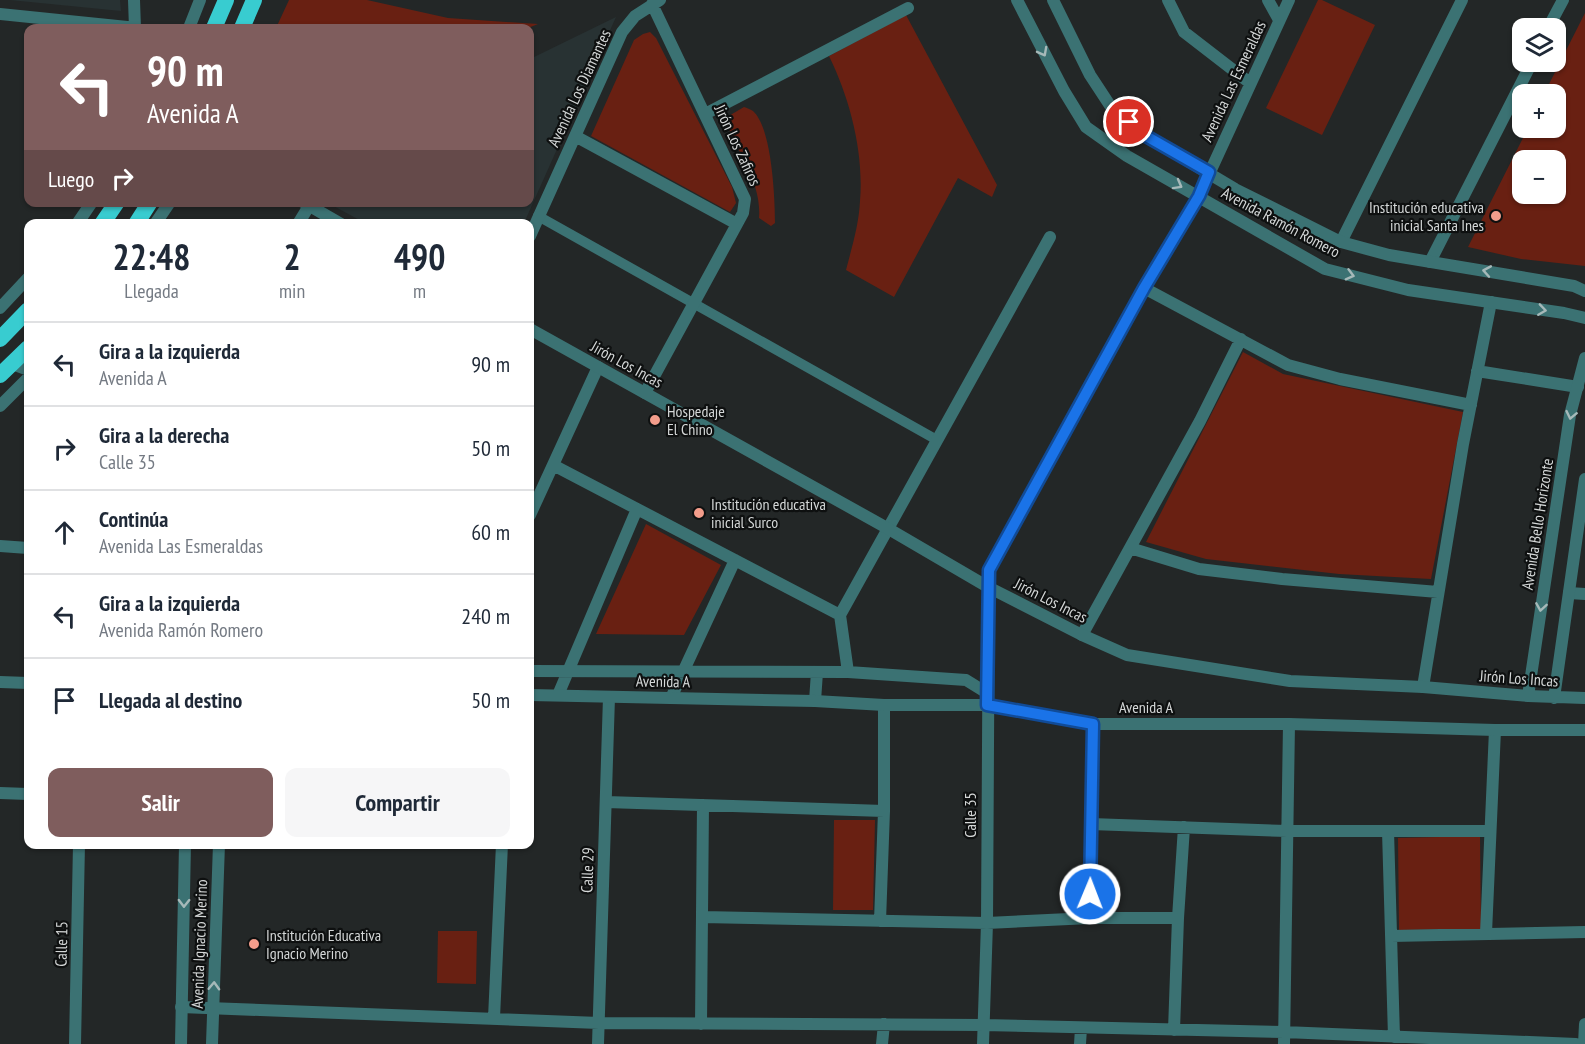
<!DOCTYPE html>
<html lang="es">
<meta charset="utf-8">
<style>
body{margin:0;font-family:"PT Sans Narrow",sans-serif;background:#f6f6f7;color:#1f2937;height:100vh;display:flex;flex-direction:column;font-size:22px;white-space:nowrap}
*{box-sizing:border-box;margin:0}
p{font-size:20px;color:#747a83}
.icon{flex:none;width:33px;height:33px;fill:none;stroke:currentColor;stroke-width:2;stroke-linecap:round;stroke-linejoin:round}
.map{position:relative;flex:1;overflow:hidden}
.side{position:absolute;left:24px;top:219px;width:510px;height:630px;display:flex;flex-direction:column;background:#fff;border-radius:12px;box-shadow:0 2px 4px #0004}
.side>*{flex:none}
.hud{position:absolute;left:24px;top:24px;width:510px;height:183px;border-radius:12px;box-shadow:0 2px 4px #0004;background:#7f5d5d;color:#fff;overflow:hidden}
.tools{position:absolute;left:1512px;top:18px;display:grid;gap:12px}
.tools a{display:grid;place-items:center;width:54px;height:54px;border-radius:12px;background:#fff;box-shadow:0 2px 4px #0004;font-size:30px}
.pin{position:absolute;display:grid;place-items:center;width:51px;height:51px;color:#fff;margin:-26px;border:3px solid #fff;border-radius:50%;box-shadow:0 2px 6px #0007}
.me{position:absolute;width:66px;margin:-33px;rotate:1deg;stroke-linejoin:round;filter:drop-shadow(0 0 4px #0008)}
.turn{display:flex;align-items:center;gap:21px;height:126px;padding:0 24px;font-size:27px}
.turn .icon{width:78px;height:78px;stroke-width:2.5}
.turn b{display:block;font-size:42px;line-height:51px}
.then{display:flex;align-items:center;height:57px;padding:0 24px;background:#0003;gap:12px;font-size:22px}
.eta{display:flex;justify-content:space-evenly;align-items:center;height:102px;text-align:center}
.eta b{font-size:36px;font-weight:800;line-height:42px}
.cta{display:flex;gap:12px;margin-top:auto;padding:12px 24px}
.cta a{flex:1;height:69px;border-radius:12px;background:#7f5d5d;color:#fff;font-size:24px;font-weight:800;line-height:69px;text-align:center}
.cta a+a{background:#f6f6f7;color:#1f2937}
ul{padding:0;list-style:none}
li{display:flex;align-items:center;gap:18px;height:84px;padding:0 24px;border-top:2px solid #e0e1e3}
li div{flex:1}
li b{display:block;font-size:22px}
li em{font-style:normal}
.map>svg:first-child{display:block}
.built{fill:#283233}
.green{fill:#692012;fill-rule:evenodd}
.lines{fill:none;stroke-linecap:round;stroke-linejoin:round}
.pedestrian{stroke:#3b7273;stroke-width:10}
.minor{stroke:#3b7273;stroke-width:12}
.tertiary{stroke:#3b7273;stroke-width:12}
.trunk{stroke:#38ccd0;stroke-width:16}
.oneway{stroke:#a6b9b9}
.route-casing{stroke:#114b97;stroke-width:15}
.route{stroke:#1a73e8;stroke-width:10}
.poi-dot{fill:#f49d8b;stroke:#0e1010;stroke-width:2}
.labels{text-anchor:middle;stroke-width:4.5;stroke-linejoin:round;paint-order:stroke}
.street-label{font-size:16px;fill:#d4d7d7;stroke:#0e1010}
.poi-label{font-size:16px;fill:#d4d7d7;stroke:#0e1010;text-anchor:start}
</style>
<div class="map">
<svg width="1585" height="1044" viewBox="0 0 1585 1044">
<rect width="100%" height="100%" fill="#232727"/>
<!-- built -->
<path class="built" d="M 10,0 L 120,0 L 121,11 Z
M 616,17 L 524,223 L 365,223 L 328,203 L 530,202 L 530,59 Z"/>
<!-- green -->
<path class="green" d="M 289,0 L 367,0 L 448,18 L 538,24 L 528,28 L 276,28 Z
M 1318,0 L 1322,0 L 1375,25 L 1322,135 L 1266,108 Z
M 1585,13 L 1585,266 L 1521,259 L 1468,247 L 1528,128 L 1556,128 L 1556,94 L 1544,94 ZM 1522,160 L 1556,160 L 1556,194 L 1522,194 Z
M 906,15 L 997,185 L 992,197 L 958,178 L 894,297 L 846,270 C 852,247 859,224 860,201 C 864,152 850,99 829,56 Z
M 650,32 L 656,38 L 732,187 L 736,203 L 730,212 L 591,136 L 634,40 L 643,34 Z
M 744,107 C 747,108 750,109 753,111 C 772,128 775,198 775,223 L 771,226 L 759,218 C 762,183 738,154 726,122 L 727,117 Z
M 1243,352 L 1283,374 L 1463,412 L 1431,579 L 1339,574 L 1206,559 L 1146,542 Z
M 646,524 L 721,565 L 684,635 L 596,634 Z
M 834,820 L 875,820 L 873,910 L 833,910 Z
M 1480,836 L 1481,929 L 1399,930 L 1398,838 Z
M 438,931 L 477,931 L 476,984 L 437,983 Z"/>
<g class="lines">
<!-- pedestrian -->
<path class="pedestrian" d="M 538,216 L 937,440"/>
<!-- minor -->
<path class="minor" d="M 134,0 L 135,28
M 1168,0 L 1184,32 L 1250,83
M 1268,0 L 1279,20
M 0,14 L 137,28
M 189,28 L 200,0
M 1548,28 L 1563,0
M 705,114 L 908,8
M 575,136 L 737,224
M 77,224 L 92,202
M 155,224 L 170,202
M 298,224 L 309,206
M 530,236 L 622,32 L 635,16 L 660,0
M 1341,242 L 1462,0
M 1430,262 L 1532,62
M 1144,288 L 1288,365 L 1340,379 L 1471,405
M 0,308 L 28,278
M 12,364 L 28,370
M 1477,371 L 1578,387
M 645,393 L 743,213 L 745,199 L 652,4
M 0,406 L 28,378
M 553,465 L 840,615
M 530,515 L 598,367
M 0,546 L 28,548
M 1130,548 L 1199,569 L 1282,579 L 1438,592
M 1569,593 L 1585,594
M 1082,635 L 1200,421 L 1241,339
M 530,671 L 848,672 L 966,680 L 987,693
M 848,672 L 840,615 L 1050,237
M 1423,687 L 1463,444 L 1491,302
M 558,695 L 637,509
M 671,698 L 735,560
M 815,701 L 817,672
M 0,793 L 28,794
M 606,802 L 884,811
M 1091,824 L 1287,831 L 1490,831
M 1388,831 L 1394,1037
M 702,917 L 987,923 L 1090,918 L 1178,918
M 1090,918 L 1093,724
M 880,921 L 884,811 L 884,705
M 1486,933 L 1495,730
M 1391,936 L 1585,932
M 181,1007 L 599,1023 L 983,1025 L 1284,1032 L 1576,1044
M 494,1018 L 502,844
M 701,1024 L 703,805
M 1174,1030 L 1178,918 L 1184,827
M 75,1044 L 79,844
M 598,1044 L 609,697
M 882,1044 L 884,1024
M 983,1044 L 987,923 L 989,570 L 1144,288 L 1199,196 L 1289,0
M 1080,1044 L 1081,1028
M 1284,1044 L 1289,724
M 1584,1044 L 1585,1024"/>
<!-- tertiary -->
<path class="tertiary" d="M 1017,0 L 1064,91 L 1086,127 L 1127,156 L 1325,269 L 1408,290 L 1564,313 L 1585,318
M 1053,0 L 1090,75 L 1111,107 L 1146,136 L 1235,189 L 1341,242 L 1389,255 L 1574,286 L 1585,291
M 303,202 L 341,224
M 530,329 L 887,528 L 988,587 L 1082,635 L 1127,655 L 1290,681 L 1423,687 L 1528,696 L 1585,698
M 0,682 L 28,683
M 530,695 L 815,701 L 884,705 L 987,705 L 1093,724 L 1289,724 L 1495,730 L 1585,730
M 1528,696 L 1570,415 L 1585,358
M 1554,698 L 1585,479
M 181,1044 L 185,844
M 212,1044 L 219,844"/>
<!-- trunk -->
<path class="trunk" d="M 214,28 L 226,0
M 242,28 L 254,0
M 102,224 L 117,202
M 136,224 L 150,202
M 0,339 L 28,310
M 0,375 L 28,348"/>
</g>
<!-- one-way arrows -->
<defs><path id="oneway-chevron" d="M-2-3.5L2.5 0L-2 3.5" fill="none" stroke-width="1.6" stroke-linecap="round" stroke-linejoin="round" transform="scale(1.5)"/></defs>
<g class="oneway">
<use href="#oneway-chevron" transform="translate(1043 52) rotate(62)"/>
<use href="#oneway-chevron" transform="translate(1178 185) rotate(29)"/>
<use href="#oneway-chevron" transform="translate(1487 271) rotate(-170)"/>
<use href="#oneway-chevron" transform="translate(1350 275) rotate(15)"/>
<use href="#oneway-chevron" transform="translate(1542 310) rotate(8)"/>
<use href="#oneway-chevron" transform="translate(1571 415) rotate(102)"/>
<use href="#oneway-chevron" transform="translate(1541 607) rotate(99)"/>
<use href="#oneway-chevron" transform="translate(184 903) rotate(91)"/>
<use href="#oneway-chevron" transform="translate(214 986) rotate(-88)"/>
</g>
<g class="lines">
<!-- route casing -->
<g class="route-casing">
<path id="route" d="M 1090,894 L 1093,724 L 987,705 L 989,570 L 1144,288 L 1199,196 L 1209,172 L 1146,136 L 1129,122"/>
</g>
<!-- route -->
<use href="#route" class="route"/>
</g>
<!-- markers -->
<g class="poi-dot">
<circle cx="1496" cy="216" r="6"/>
<circle cx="655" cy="420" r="6"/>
<circle cx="699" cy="513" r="6"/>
<circle cx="254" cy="944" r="6"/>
</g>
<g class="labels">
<!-- street labels -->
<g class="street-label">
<text transform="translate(1233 81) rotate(-65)" y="6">Avenida Las Esmeraldas</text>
<text transform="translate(579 88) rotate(-65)" y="6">Avenida Los Diamantes</text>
<text transform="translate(738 145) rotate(65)" y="6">Jirón Los Zafiros</text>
<text transform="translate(1281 222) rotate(28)" y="6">Avenida Ramón Romero</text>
<text transform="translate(627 364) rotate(29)" y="6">Jirón Los Incas</text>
<text transform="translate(1537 524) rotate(-81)" y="6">Avenida Bello Horizonte</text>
<text transform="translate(1051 600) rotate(27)" y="6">Jirón Los Incas</text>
<text transform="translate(1519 678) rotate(4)" y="6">Jirón Los Incas</text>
<text transform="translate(663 681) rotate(1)" y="6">Avenida A</text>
<text x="1146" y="713">Avenida A</text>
<text transform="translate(970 815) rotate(-90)" y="6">Calle 35</text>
<text transform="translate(587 870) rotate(-88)" y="6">Calle 29</text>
<text transform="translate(61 944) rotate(-89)" y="6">Calle 15</text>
<text transform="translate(199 944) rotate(-88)" y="6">Avenida Ignacio Merino</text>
</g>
<!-- poi labels -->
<g class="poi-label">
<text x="1484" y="213" text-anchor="end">Institución educativa<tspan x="1484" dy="18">inicial Santa Ines</tspan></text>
<text x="667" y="417">Hospedaje<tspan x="667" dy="18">El Chino</tspan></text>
<text x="711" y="510">Institución educativa<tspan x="711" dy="18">inicial Surco</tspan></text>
<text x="266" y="941">Institución Educativa<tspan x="266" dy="18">Ignacio Merino</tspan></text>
</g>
</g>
</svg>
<div class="tools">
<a><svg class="icon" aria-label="layers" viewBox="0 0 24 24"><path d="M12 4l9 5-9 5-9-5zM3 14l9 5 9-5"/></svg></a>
<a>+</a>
<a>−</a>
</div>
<div class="pin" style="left:1129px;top:122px;background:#d93025"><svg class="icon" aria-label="arrive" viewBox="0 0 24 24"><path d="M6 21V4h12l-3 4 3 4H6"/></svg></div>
<svg class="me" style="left:1090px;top:894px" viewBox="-20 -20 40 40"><circle r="17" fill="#1a73e8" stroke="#fff" stroke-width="3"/><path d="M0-11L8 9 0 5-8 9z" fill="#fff"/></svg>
<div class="hud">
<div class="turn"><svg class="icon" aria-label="left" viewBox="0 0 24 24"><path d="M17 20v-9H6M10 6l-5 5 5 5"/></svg><div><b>90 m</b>Avenida A</div></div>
<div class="then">Luego<svg class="icon" aria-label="right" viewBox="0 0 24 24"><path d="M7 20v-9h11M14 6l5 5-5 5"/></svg></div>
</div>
<section class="side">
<div class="eta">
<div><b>22:48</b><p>Llegada</p></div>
<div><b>2</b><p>min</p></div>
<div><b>490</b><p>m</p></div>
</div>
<ul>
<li><svg class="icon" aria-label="left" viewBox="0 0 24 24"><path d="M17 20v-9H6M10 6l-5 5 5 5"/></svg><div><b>Gira a la izquierda</b><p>Avenida A</p></div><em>90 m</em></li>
<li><svg class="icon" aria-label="right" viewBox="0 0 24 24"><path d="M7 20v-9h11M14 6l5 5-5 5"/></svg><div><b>Gira a la derecha</b><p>Calle 35</p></div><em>50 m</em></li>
<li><svg class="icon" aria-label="ahead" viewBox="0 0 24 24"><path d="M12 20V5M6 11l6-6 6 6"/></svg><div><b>Continúa</b><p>Avenida Las Esmeraldas</p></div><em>60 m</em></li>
<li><svg class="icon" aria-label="left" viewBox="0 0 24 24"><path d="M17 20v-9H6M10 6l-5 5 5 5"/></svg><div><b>Gira a la izquierda</b><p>Avenida Ramón Romero</p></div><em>240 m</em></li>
<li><svg class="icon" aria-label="arrive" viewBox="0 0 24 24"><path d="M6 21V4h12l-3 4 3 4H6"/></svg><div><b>Llegada al destino</b></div><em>50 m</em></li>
</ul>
<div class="cta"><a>Salir</a><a>Compartir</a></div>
</section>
</div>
